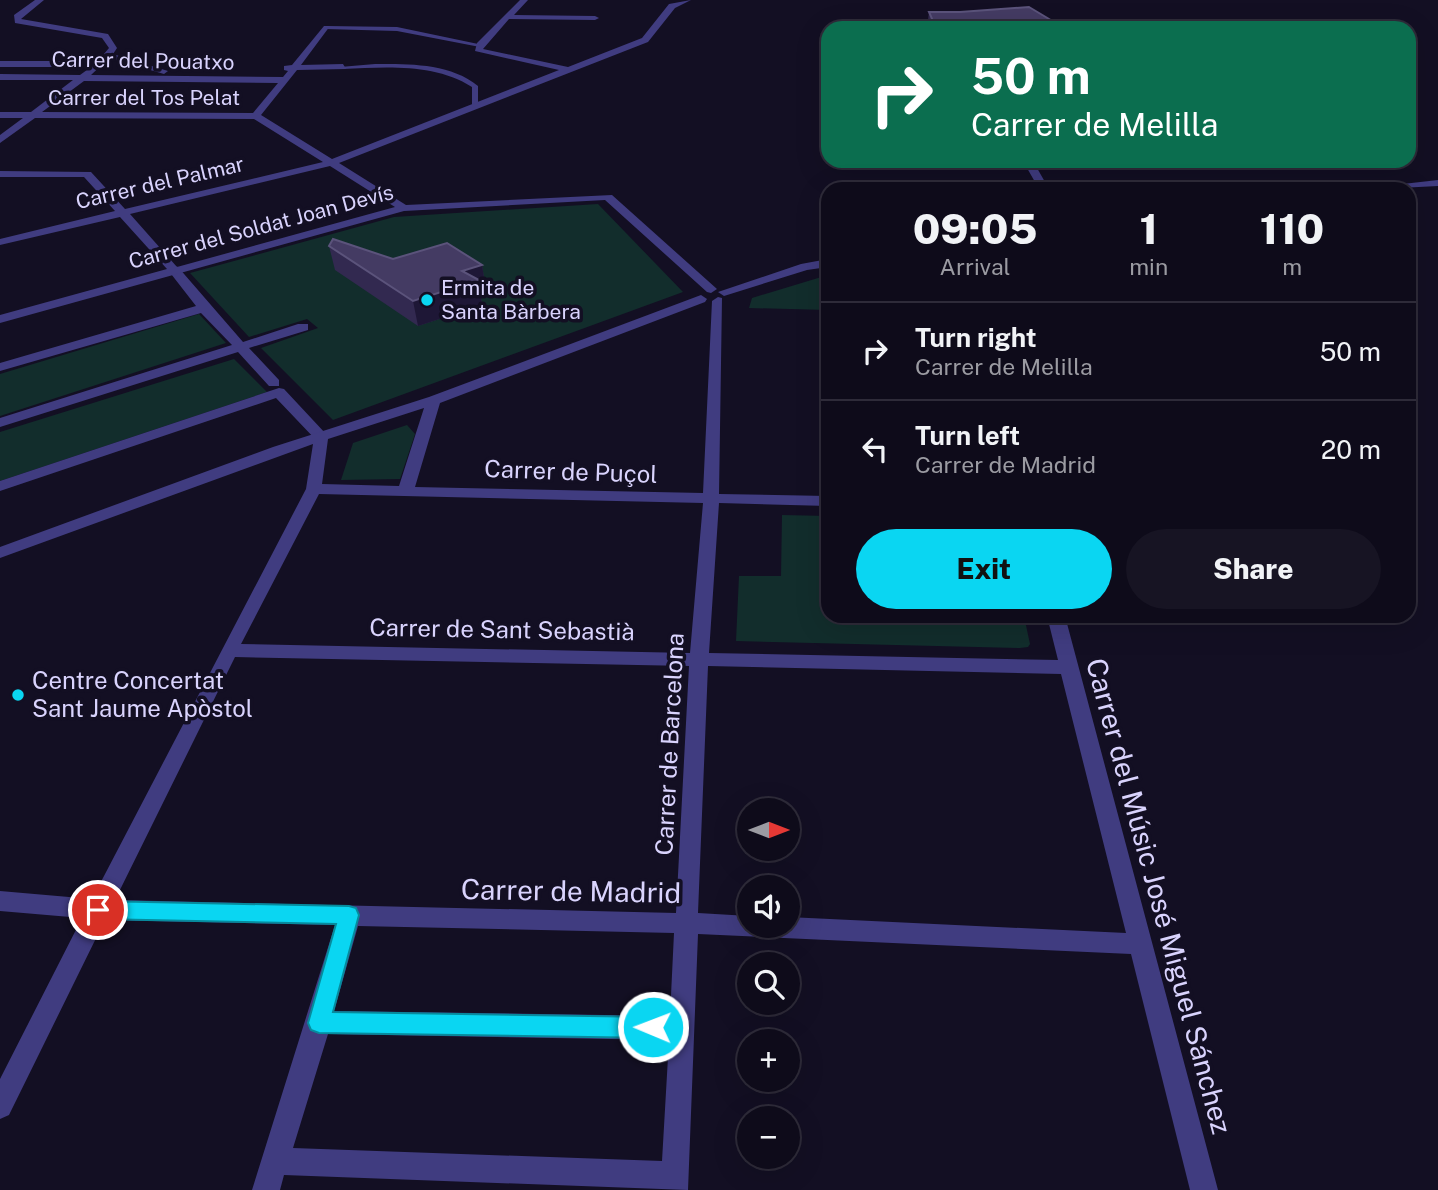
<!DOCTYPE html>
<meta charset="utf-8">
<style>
body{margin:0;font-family:"Public Sans",sans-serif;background:#171423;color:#f1f3f6;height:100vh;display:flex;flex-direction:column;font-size:26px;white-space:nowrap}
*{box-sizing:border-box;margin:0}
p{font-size:23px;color:#9b9ba2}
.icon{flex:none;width:38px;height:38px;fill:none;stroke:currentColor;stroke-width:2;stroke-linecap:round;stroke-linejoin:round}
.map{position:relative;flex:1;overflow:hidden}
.side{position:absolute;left:821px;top:182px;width:595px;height:441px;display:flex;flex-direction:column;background:#0e0b1a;border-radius:21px;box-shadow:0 7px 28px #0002,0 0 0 2px #2e2b39}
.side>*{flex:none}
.guide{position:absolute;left:821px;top:21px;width:595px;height:147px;border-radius:21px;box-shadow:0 7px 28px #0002,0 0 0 2px #2e2b39;background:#0b6e4f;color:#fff;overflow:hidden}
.needle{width:46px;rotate:90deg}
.buttons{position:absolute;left:737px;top:798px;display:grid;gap:14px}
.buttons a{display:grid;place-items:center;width:63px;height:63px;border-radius:50%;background:#0e0b1a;box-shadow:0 7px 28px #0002,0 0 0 2px #2e2b39;font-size:35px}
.pin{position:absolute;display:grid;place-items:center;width:60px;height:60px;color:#fff;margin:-30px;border:4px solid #fff;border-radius:50%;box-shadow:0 2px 7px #0007}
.me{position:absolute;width:77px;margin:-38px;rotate:271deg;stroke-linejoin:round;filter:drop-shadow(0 0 5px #0008)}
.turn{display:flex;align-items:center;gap:24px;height:147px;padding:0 35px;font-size:32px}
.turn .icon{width:91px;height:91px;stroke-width:2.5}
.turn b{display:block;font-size:49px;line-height:60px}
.eta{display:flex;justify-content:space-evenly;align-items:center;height:119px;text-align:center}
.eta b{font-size:42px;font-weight:800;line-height:49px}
.button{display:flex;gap:14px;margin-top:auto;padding:14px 35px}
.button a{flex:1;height:80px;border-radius:42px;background:#0ad6f2;color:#111;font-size:28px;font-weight:800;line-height:80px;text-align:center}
.button a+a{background:#171423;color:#f1f3f6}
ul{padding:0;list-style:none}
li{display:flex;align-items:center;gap:21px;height:98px;padding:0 35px;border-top:2px solid #2e2b39}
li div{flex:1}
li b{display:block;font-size:26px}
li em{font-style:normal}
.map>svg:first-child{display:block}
.green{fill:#122d2c}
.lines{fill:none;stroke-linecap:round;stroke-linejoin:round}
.service{fill:#403c80;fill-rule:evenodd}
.pedestrian{fill:#403c80;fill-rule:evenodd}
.minor{fill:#403c80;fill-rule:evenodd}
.wall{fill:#322950}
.shaded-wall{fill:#1e1736}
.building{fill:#443b63;stroke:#5b537b;stroke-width:2}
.route{fill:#0ad6f2;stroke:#068b9d;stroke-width:2}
.poi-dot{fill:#0ad6f2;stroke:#130f23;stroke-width:2.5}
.labels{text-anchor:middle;stroke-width:7;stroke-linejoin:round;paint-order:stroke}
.far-street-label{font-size:21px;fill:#d9d3fd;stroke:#130f23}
.far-poi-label{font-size:21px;fill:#d9d3fd;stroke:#130f23;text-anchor:start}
.street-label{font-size:24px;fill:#d9d3fd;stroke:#130f23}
.poi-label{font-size:24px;fill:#d9d3fd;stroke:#130f23;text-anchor:start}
.near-street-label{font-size:28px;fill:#d9d3fd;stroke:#130f23}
</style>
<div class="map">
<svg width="1438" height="1190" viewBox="0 0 1438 1190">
<rect width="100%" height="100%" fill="#130f23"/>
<!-- green -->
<path class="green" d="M 598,204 L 683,292 L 333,420 L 261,348 L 318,328 L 307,319 L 249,337 L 190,273 L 394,217 Z
M 828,275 L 828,310 L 749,308 L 752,298 Z
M 199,314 L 226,343 L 0,416 L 0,374 Z
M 234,359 L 267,392 L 0,481 L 0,432 Z
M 407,425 L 415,434 L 400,479 L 341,480 L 353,443 Z
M 782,515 L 828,516 L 828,616 L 1024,616 L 1030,644 L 1028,647 L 1020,648 L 736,641 L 739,576 L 781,576 Z"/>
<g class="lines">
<!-- service -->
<path class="service" d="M 327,26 L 397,27 L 483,45 L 480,47 L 397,31 L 325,29 Z
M 375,64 C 409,64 450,63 478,86 L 478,107 L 475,109 L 472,107 L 472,87 C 435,63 385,67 343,69 L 340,67 Z"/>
<!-- pedestrian -->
<path class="pedestrian" d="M 174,266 L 178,267 L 243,342 L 298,324 L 308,324 L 308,330 L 249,348 L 279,380 L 279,386 L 269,386 L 238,352 L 0,427 L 0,418 L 232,345 L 201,313 L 0,371 L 0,363 L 196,306 L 168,270 Z
M 279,388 L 284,389 L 326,434 L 328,437 L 326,440 L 316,440 L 276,398 L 0,491 L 0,481 Z"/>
<!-- minor -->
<path class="minor" d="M 35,0 L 44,0 L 21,19 L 108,34 L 117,48 L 113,54 L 168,71 L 164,74 L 109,58 L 91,75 L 283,77 L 288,71 L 284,70 L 284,66 L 292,65 L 324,26 L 330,26 L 301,65 L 343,64 L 346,69 L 297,70 L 261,115 L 332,159 L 559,70 L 475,51 L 477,43 L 520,0 L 528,0 L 514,15 L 595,16 L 599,18 L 595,20 L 509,19 L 483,49 L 568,67 L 642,38 L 669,4 L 691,0 L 675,8 L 648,42 L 339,163 L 406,205 L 612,195 L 717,289 L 711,293 L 707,292 L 605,200 L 404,211 L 0,323 L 0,315 L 167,269 L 120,217 L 0,245 L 0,239 L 115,211 L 84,177 L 0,177 L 0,171 L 91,172 L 125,209 L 323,162 L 254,119 L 35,118 L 0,143 L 0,135 L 23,118 L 0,118 L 0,112 L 31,112 L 73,80 L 0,80 L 0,74 L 80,75 L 91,67 L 0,67 L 0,61 L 98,61 L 109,48 L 102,38 L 15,23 L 14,15 ZM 84,81 L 278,83 L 253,113 L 42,112 ZM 330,166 L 395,207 L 177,267 L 130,214 Z
M 1023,161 L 1033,161 L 1049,189 L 1039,189 Z
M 1438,180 L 1438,186 L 1380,189 L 1385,186 Z
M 828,259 L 828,267 L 807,270 L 724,296 L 718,292 L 801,264 Z
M 701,295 L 707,299 L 705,302 L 440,403 L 415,487 L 703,493 L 712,301 L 718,297 L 722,298 L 719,494 L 828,496 L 828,506 L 719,503 L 709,653 L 1058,660 L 1047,616 L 1065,616 L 1218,1190 L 1190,1190 L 1131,954 L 698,934 L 688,1190 L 284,1175 L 280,1190 L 252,1190 L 335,925 L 105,920 L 9,1115 L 0,1119 L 0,1079 L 82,918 L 0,911 L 0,891 L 92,899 L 306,489 L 313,444 L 0,558 L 0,547 L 273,447 L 429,397 ZM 424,408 L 399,486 L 322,484 L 328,439 ZM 319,494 L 703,503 L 690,653 L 241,644 ZM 235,657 L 689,666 L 676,913 L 115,900 ZM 708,666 L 1061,674 L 1126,933 L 788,917 L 788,926 L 749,926 L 749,916 L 698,913 ZM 358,926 L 674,933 L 670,1016 L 334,1011 ZM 328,1034 L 669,1040 L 662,1161 L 293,1148 Z"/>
</g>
<!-- wall -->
<path class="wall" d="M 929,12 L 1064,28 L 927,28 Z
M 329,246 L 393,259 L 482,265 L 486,290 L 480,291 L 482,305 L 418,326 L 335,270 Z"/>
<!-- shaded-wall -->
<path class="shaded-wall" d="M 482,265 L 486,290 L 480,291 L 482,305 L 418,326 L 413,301 L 462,271 Z"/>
<!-- building -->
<path class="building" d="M 1029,7 L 1064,28 L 936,28 L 929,12 L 960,12 Z
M 333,239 L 393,259 L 447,243 L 482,265 L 462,271 L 479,280 L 413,301 L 329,246 Z"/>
<!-- route -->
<path class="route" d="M 98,901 L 349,906 L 356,908 L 359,915 L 333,1012 L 653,1017 L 661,1020 L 665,1027 L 661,1035 L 653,1038 L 319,1033 L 311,1030 L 308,1023 L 336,924 L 98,919 L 90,916 L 87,910 L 90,903 Z"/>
<!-- markers -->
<g class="poi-dot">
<circle cx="427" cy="300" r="7"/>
<circle cx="18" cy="695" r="7"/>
</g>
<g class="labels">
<!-- far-street labels -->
<g class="far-street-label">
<text transform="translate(143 61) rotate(1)" y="7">Carrer del Pouatxo</text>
<text x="144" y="105">Carrer del Tos Pelat</text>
<text transform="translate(160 183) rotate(-13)" y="7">Carrer del Palmar</text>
<text transform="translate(261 227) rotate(-15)" y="7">Carrer del Soldat Joan Devís</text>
</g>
<!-- far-poi labels -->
<g class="far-poi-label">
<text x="441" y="295">Ermita de<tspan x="441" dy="24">Santa Bàrbera</tspan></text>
</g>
<!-- street labels -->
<g class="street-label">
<text transform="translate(571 472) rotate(2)" y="8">Carrer de Puçol</text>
<text transform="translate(502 630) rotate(1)" y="8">Carrer de Sant Sebastià</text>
<text transform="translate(670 744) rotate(-87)" y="8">Carrer de Barcelona</text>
</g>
<!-- poi labels -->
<g class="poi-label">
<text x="32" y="689">Centre Concertat<tspan x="32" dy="28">Sant Jaume Apòstol</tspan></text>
</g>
<!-- near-street labels -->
<g class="near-street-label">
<text transform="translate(571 891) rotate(1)" y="10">Carrer de Madrid</text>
<text transform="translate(1159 896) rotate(75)" y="10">Carrer del Músic José Miguel Sánchez</text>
</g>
</g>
</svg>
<div class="buttons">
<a><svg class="needle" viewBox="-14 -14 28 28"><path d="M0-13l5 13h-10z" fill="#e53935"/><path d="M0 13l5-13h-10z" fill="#9b9ba2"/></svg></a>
<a><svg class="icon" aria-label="sound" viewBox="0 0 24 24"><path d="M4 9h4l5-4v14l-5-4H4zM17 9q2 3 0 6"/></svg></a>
<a><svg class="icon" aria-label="search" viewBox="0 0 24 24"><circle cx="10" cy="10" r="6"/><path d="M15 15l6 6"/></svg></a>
<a>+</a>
<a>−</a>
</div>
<div class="pin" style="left:98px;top:910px;background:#d93025"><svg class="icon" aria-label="arrive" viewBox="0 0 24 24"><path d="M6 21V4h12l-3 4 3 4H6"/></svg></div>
<svg class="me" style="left:653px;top:1027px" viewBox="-20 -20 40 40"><circle r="17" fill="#0ad6f2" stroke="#fff" stroke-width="3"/><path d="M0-11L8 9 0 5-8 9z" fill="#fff"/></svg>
<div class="guide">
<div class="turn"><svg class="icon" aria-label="right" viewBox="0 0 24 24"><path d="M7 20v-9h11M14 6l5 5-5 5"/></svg><div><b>50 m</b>Carrer de Melilla</div></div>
</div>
<section class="side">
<div class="eta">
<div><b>09:05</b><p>Arrival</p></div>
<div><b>1</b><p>min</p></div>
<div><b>110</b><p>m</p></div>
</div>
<ul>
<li><svg class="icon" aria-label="right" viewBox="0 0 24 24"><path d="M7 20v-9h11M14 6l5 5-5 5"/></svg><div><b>Turn right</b><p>Carrer de Melilla</p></div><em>50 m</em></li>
<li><svg class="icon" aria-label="left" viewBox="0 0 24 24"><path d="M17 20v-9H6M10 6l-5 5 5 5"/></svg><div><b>Turn left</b><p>Carrer de Madrid</p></div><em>20 m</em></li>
</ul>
<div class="button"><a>Exit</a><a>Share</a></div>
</section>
</div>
